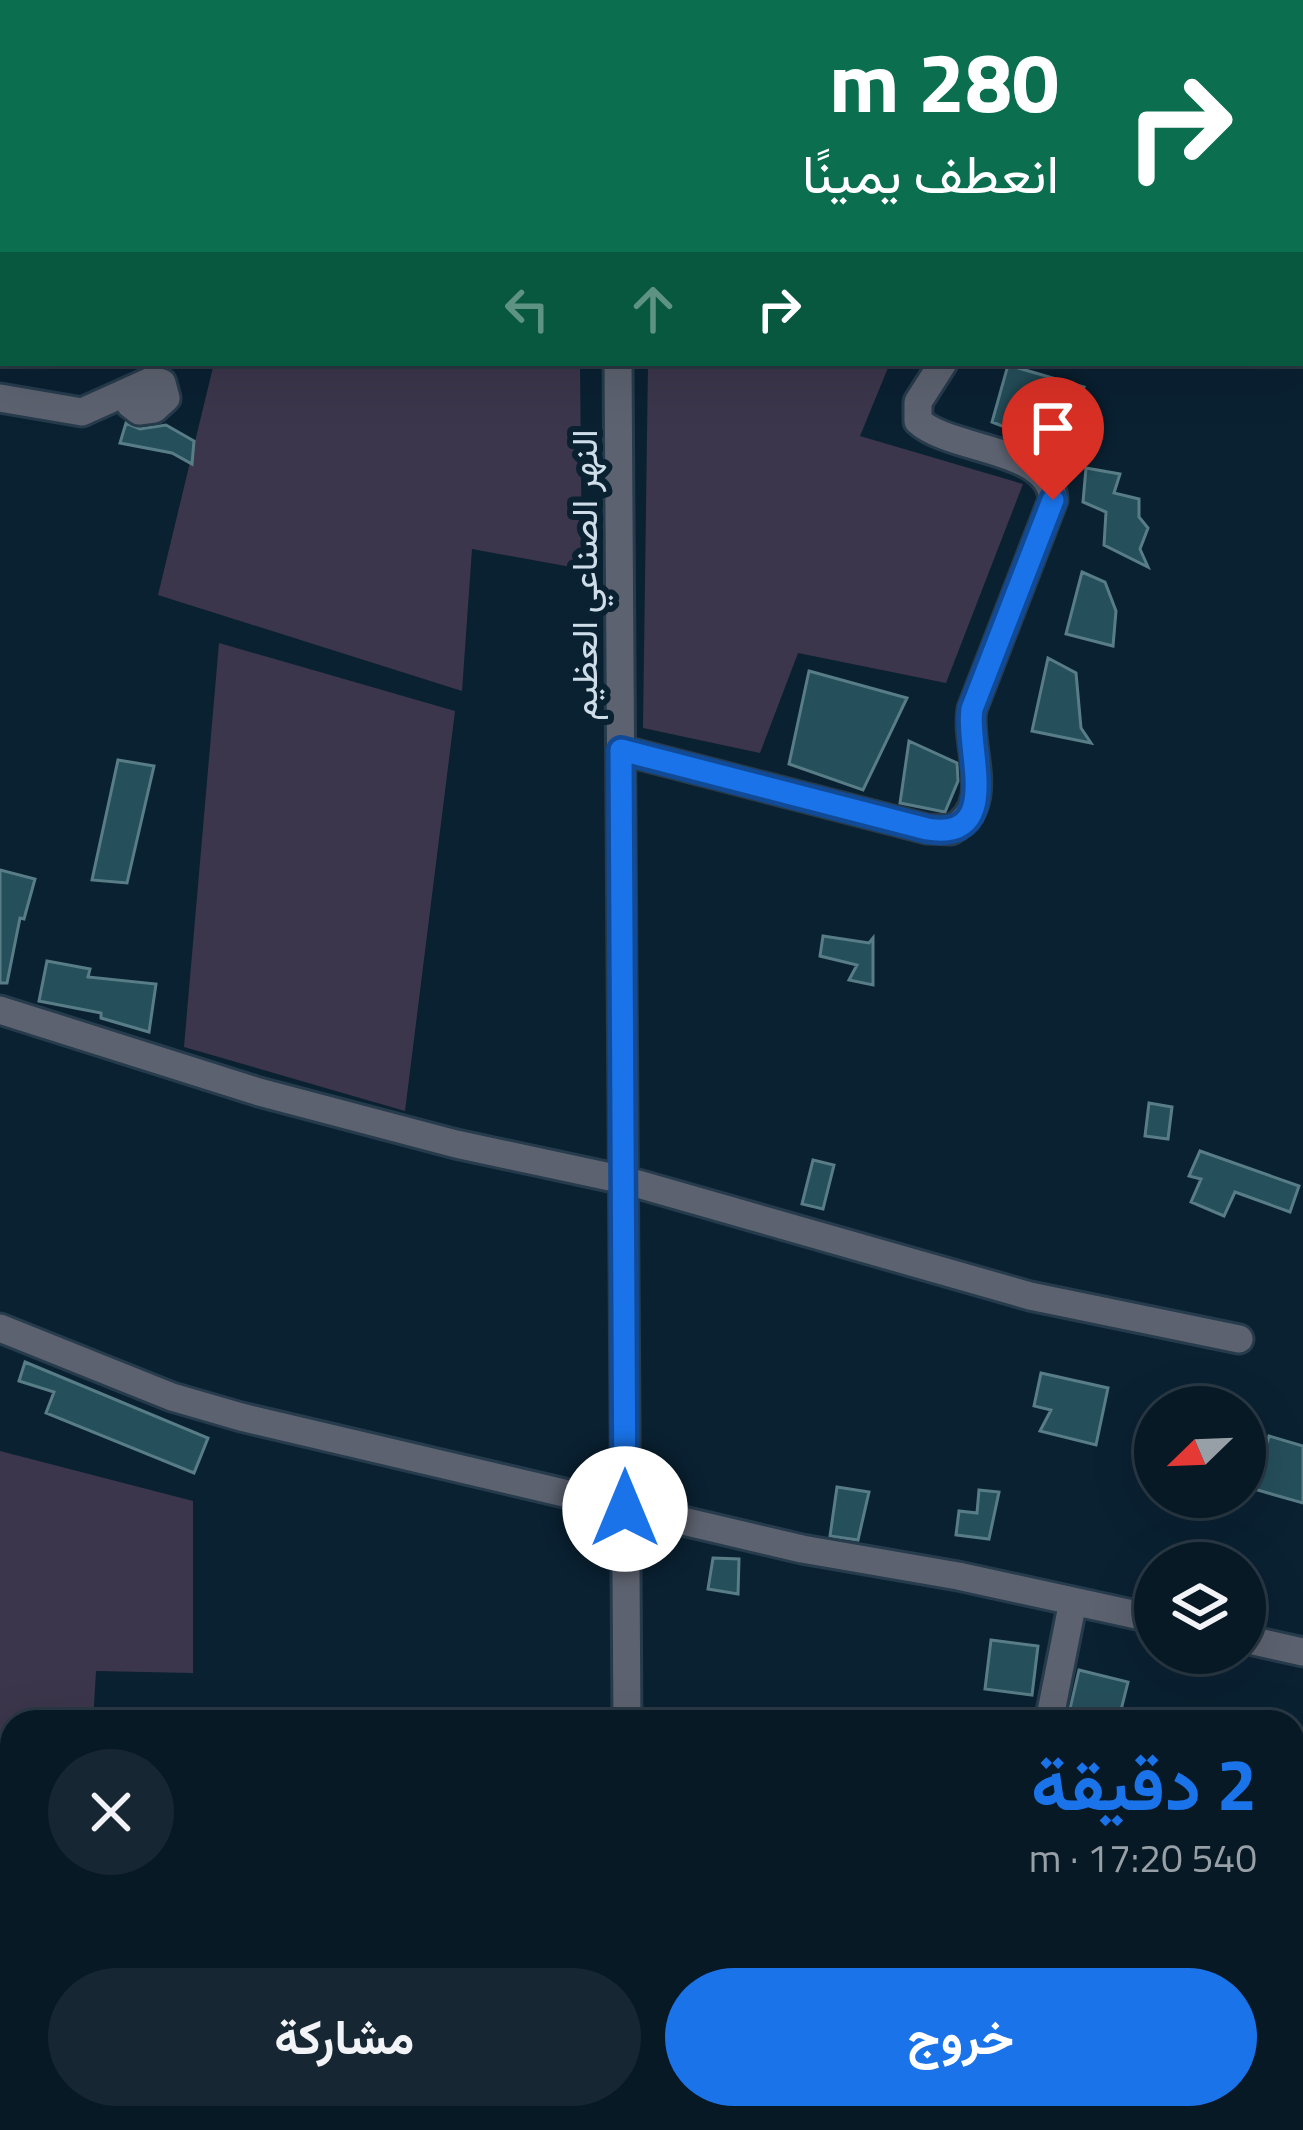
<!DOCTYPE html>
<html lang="ar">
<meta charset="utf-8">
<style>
body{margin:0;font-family:"Titillium Web",Vazirmatn,sans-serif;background:#162632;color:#f1f3f6;direction:rtl;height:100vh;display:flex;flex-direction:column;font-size:45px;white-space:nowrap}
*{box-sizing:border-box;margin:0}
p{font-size:39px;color:#98a0a7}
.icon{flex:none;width:66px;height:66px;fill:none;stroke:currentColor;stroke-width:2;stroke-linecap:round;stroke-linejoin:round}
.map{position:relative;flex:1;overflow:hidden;direction:ltr}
.panel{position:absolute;left:0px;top:1710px;width:1305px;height:420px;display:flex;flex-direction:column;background:#081926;border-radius:36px 36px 0 0;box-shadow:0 12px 48px #0002,0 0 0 3px #293843;direction:rtl}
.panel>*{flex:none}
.guide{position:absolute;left:0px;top:0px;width:1305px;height:366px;box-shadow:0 12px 48px #0002,0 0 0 3px #293843;direction:rtl;background:#0b6e4f;color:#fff;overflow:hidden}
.needle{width:78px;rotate:247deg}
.buttons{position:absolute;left:1134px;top:1386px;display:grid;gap:24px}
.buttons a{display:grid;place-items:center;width:132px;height:132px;border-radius:50%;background:#081926;box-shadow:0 12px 48px #0002,0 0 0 3px #293843;font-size:60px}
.pin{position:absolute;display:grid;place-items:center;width:102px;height:102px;color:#fff;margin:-123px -51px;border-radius:50% 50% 50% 0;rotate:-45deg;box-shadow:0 0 12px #0007}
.pin .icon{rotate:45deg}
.me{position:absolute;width:132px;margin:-66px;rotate:0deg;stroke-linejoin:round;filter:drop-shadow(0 0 9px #0008)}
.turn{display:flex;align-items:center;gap:42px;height:252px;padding:0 48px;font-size:54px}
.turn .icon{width:156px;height:156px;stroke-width:2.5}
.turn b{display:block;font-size:84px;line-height:102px}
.lanes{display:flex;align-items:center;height:114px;padding:0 48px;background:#0003;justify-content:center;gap:60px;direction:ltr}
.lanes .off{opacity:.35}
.round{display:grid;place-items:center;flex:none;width:126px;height:126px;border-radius:63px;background:#162632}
.headline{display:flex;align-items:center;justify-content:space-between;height:204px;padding:0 48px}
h1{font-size:72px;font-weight:700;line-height:90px;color:#1a73e8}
.action{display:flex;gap:24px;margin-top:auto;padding:24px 48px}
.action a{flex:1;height:138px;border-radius:72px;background:#1a73e8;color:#fff;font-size:48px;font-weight:700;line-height:138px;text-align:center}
.action a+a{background:#162632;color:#f1f3f6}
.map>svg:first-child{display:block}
.green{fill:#3c364c}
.building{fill:#254f5b;stroke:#587d87;stroke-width:3}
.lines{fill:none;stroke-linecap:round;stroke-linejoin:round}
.minor-casing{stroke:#263b4c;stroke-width:33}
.minor{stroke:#5d6270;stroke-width:27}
.route-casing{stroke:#114b97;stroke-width:30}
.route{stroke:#1a73e8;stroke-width:21}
.labels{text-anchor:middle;stroke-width:12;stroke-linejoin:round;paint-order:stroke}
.street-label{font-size:36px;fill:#cfdde9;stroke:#0a2132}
</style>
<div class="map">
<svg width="1303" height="2130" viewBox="0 0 1303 2130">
<rect width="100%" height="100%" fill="#0a2132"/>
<!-- green -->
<path class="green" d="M 214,363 L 580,363 L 582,569 L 472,549 L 462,691 L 158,595 Z
M 648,363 L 890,363 L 860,436 L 1023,484 L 946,683 L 798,653 L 760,753 L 643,728 Z
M 219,643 L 455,711 L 405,1111 L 184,1047 Z
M 0,1451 L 193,1501 L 193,1673 L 96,1671 L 93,1722 L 12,1722 L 12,2041 L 0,2041 Z"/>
<!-- building -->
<path class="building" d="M 1008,365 L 1084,387 L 1064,450 L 992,422 Z
M 126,423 L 140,429 L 166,425 L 194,441 L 192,464 L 172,453 L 120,443 Z
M 1086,468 L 1120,474 L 1114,493 L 1139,499 L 1139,517 L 1148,528 L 1140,549 L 1148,567 L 1104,545 L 1106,512 L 1083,502 Z
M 1082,572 L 1105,582 L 1116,611 L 1113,646 L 1066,634 Z
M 1048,658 L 1076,673 L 1081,728 L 1091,743 L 1032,731 Z
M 809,671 L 907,698 L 863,790 L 789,764 Z
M 909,741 L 957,763 L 958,781 L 945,812 L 900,803 Z
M 118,760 L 154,766 L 127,883 L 92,880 Z
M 0,870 L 35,879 L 24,919 L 20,918 L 7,983 L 0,983 Z
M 823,936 L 869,943 L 873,938 L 873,985 L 849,980 L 857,965 L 820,956 Z
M 47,961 L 90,969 L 88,977 L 156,984 L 149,1032 L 101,1018 L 101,1013 L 39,1001 Z
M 1149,1103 L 1172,1107 L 1168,1139 L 1145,1136 Z
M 1200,1151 L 1299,1186 L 1290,1212 L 1235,1192 L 1224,1216 L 1191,1202 L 1201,1179 L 1189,1176 Z
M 813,1160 L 834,1165 L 823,1209 L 802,1204 Z
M 25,1362 L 208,1438 L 194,1473 L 46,1413 L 54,1392 L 19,1381 Z
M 1041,1373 L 1108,1388 L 1096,1445 L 1040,1431 L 1051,1410 L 1034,1406 Z
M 1269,1436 L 1303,1446 L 1303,1503 L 1254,1489 Z
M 837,1487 L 869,1492 L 858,1540 L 830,1536 Z
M 979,1490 L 999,1492 L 989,1539 L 956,1535 L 959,1511 L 977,1513 Z
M 713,1558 L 739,1559 L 738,1594 L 708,1589 Z
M 991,1640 L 1038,1646 L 1032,1695 L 985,1689 Z
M 1079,1670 L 1128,1682 L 1118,1722 L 1067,1722 Z"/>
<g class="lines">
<!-- minor casing -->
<g class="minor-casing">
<path id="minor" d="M 419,0 L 429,3
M 619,3 L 619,0
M 1302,12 L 1303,12
M 1302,250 L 1303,250
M 618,363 L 627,1722
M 0,398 L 82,412 L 153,380 L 162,383 L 166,398 L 154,409 L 139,411 L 130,404 L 129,391
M 621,750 L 927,829 L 951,830 C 998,805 965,748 972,709 L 1053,500 C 1051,447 952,452 918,421 L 918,402 L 943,363
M 0,1010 L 259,1092 L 456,1144 L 624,1180 L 1030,1296 L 1239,1339
M 0,1328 L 172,1397 L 241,1417 L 802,1549 L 958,1576 L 1155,1619
M 1245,1639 L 1303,1652
M 1049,1722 L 1073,1601
M 0,2073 L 12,2074
M 630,2118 L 630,2130
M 1049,2118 L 1245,2130"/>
</g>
<!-- minor -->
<use href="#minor" class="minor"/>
</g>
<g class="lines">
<!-- route casing -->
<g class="route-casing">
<path id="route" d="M 625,1509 L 621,750 L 927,829 C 1005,842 965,747 972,709 L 1053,500"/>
</g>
<!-- route -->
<use href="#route" class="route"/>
</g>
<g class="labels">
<!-- street labels -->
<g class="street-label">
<text transform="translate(584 575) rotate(-90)" y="13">النهر الصناعي العظيم</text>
</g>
</g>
</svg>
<div class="buttons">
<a><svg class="needle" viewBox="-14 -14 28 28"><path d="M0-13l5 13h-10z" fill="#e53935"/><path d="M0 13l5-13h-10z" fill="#98a0a7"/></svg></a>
<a><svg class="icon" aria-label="layers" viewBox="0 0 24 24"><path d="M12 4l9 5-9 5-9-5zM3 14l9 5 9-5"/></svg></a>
</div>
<div class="pin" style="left:1053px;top:500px;background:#d93025"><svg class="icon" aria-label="arrive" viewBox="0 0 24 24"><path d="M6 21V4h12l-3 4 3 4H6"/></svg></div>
<svg class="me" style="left:625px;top:1509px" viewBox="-20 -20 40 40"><circle r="19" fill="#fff"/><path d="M0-13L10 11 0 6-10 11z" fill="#1a73e8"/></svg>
<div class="guide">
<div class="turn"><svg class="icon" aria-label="right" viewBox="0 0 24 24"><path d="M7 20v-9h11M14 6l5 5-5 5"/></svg><div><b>280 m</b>انعطف يمينًا</div></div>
<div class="lanes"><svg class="icon off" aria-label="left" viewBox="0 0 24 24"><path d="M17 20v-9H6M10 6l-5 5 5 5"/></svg><svg class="icon off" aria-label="ahead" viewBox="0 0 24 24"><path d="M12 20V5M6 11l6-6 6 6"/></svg><svg class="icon" aria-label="right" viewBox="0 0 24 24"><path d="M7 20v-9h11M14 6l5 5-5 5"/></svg></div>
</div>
<section class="panel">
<div class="headline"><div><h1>2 دقيقة</h1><p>540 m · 17:20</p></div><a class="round"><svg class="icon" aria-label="close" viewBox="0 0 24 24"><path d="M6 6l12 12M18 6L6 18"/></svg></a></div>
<div class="action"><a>خروج</a><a>مشاركة</a></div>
</section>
</div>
